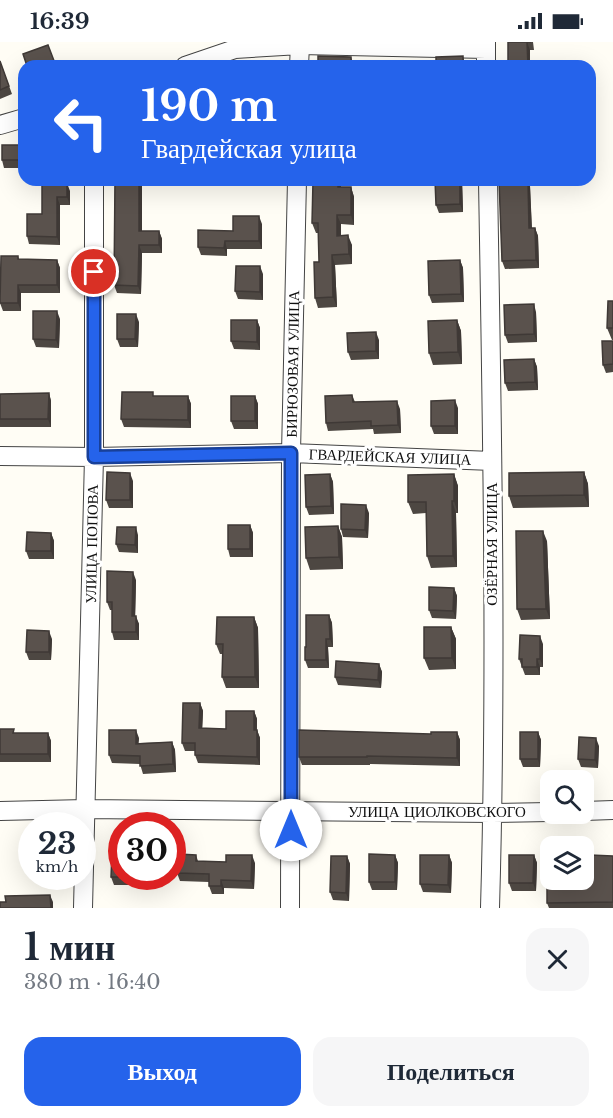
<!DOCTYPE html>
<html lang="ru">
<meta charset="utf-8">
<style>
body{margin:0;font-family:"Libre Baskerville",serif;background:#f6f6f7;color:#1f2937;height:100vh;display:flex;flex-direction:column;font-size:22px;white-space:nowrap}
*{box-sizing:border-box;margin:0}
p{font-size:20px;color:#747a83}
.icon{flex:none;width:33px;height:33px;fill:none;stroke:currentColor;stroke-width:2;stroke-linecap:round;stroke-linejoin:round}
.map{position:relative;height:866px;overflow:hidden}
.side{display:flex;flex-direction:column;background:#fff;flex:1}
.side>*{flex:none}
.hud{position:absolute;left:18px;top:18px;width:578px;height:126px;border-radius:18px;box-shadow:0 6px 24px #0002;background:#2563eb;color:#fff;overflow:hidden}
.tools{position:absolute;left:540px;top:728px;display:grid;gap:12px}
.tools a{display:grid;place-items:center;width:54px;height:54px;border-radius:12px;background:#fff;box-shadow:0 6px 24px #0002;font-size:30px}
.speed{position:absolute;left:18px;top:770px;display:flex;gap:12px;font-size:30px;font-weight:700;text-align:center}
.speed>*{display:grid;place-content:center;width:78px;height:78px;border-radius:50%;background:#fff;box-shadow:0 6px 24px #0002;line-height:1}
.speed small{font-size:15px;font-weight:400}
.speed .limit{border:9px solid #d22;background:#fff;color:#111}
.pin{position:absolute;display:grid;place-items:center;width:51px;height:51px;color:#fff;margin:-26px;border:3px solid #fff;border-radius:50%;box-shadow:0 2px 6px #0007}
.me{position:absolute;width:66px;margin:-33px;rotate:0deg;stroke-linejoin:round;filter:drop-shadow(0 0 4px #0008)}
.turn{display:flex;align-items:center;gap:21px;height:126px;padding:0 24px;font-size:27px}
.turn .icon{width:78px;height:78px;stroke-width:2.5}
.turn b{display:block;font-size:42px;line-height:51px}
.round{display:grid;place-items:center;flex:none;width:63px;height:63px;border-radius:18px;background:#f6f6f7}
.headline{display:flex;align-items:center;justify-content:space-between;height:102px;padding:0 24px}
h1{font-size:36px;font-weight:800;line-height:45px}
.cta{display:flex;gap:12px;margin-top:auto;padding:12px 24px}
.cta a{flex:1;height:69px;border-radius:18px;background:#2563eb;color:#fff;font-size:24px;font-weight:800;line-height:69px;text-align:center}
.cta a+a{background:#f6f6f7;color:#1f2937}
.status{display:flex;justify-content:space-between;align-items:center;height:42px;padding:0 30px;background:#fff;direction:ltr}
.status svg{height:16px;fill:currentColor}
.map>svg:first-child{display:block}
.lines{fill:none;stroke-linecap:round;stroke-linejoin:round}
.minor-casing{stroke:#444;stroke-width:20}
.minor{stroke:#fff;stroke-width:18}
.wall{fill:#4d4742}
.shaded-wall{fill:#3f3936}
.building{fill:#5a524d;stroke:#3f3936;stroke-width:1.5}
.route-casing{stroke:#184099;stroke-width:15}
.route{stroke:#2563eb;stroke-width:10}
.labels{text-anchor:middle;stroke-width:6;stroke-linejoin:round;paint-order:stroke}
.street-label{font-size:15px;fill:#111;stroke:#fff}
</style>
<div class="status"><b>16:39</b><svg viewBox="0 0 49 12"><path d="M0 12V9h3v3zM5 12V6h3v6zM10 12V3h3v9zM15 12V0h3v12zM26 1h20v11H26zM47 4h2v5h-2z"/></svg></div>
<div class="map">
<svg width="613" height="866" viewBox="0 0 613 866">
<rect width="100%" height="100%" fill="#fffdf5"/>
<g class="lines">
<!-- minor casing -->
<g class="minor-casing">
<path id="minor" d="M 486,0 L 486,24
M 185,24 L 235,7 L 300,3 L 486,7
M 299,24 L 300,3
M 0,83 L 24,76
M 488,138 C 492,381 497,623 490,866
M 0,414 L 94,415 L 291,411 L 492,419
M 0,769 L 85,767 L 492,771 L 550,770
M 584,769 L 613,768
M 83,866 L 94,415 L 94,138
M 290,866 L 291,411 L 297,138"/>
</g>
<!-- minor -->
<use href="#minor" class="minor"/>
</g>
<!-- wall -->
<path class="wall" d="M 508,0 L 533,0 L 534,8 L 530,8 L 530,24 L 508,24 Z
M 0,19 L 12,52 L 0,57 Z
M 24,103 L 24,126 L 4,126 L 2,118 Z
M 115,138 L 142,138 L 142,189 L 159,189 L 162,197 L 162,211 L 142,211 L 141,252 L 117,251 L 114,243 Z
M 462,138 L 463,170 L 439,171 L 436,163 Z
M 499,138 L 528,138 L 530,144 L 532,186 L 535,186 L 538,194 L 539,226 L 505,227 L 502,219 Z
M 42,141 L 70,149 L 70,163 L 60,163 L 60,203 L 29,202 L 27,194 L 42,172 Z
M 341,145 L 351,145 L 354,155 L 354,183 L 341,182 L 341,193 L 352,203 L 352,222 L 335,223 L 337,265 L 318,266 L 315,256 L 319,220 L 319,191 L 316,191 L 312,181 Z
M 262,182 L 262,207 L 227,207 L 227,214 L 201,213 L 198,205 L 233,189 Z
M 18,214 L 19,217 L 57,218 L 60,226 L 60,251 L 21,251 L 21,269 L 3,269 L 0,261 Z
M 460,218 L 463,226 L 464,260 L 432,261 L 429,253 Z
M 263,232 L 263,258 L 238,257 L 235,249 Z
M 613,259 L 613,298 L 612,298 L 607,286 Z
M 536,270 L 537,300 L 508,301 L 505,293 Z
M 60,277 L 59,306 L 36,305 L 33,297 Z
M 257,278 L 260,286 L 260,308 L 234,307 L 231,299 Z
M 457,278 L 461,289 L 462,322 L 433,323 L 429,311 Z
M 139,280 L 138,305 L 120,305 L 117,297 Z
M 379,298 L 379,317 L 351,318 L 348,310 Z
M 613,299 L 613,330 L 606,331 L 603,323 Z
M 534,317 L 537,325 L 538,348 L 508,349 L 505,341 Z
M 49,351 L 51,359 L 51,385 L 0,385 L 0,352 Z
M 352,353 L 355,360 L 400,367 L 401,391 L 374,392 L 373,387 L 328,389 L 326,381 Z
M 188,354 L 191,362 L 191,386 L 124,385 L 121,377 Z
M 255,354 L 258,362 L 258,387 L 234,387 L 231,379 Z
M 458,366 L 458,392 L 434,392 L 431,384 Z
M 584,430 L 588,442 L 589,465 L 513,466 L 509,454 Z
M 330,432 L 333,440 L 334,472 L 309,473 L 306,465 Z
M 454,432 L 458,444 L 458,471 L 456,471 L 457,525 L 431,526 L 427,514 L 426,471 L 413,472 L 408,460 Z
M 133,439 L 133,466 L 109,466 L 106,458 Z
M 369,471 L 368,496 L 343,495 L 341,487 Z
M 250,483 L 253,491 L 253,515 L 230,515 L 228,507 Z
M 338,484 L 342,495 L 343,527 L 310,528 L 306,516 Z
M 51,491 L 54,499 L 54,517 L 29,517 L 26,509 Z
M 138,493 L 138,511 L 119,510 L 116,502 Z
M 547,499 L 550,577 L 521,578 L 517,567 Z
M 136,538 L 135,574 L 139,582 L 139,598 L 114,598 L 112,590 L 112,568 L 110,568 L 107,560 Z
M 454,546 L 457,554 L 456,577 L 432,576 L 429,568 Z
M 329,573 L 332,581 L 333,605 L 328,605 L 329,626 L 308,626 L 305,618 L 306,605 Z
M 254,575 L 258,586 L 259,646 L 226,646 L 222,635 L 222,612 L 220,612 L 216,602 Z
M 451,585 L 456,597 L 456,627 L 429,628 L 424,616 Z
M 52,597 L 51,618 L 29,618 L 26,610 Z
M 543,602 L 543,625 L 540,625 L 540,633 L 525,633 L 519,617 Z
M 379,622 L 382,630 L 381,646 L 338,643 L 335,635 Z
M 200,661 L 203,669 L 202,686 L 226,687 L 254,669 L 257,677 L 257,688 L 260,696 L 260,723 L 198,721 L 195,713 L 195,709 L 185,709 L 182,701 Z
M 0,687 L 15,691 L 48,691 L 51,699 L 51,720 L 0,720 Z
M 457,690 L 460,698 L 460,724 L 370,722 L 370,723 L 302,723 L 299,715 L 431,692 Z
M 538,690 L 541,698 L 540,725 L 523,725 L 520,717 Z
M 139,696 L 138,701 L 172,700 L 175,708 L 176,730 L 143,732 L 140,722 L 112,721 L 109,713 Z
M 599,704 L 598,726 L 581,725 L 578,717 Z
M 196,813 L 198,819 L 255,821 L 254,847 L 224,846 L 224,852 L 212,852 L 209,844 L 209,840 L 180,839 L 177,831 Z
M 395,813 L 398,821 L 397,848 L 372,848 L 369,840 Z
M 449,813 L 452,821 L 451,851 L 423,850 L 420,842 Z
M 534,813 L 537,821 L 536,849 L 512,849 L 509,841 Z
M 347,814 L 350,822 L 349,859 L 333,858 L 330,850 Z
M 613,814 L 613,866 L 549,866 L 547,861 L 590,818 Z
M 146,834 L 146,843 L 114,843 L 111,835 Z"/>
<!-- shaded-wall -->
<path class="shaded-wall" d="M 527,0 L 530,8 L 530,24 L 528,24 Z
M 463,14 L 465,22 L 466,24 L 463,24 Z
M 351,15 L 354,24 L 351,24 Z
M 139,138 L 142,138 L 142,197 L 139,189 Z
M 338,138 L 341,138 L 341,155 L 338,145 Z
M 460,138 L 462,138 L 463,170 L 460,162 Z
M 528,138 L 530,144 L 532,194 L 529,186 Z
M 67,141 L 70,149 L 70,163 L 67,155 Z
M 351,145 L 354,155 L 354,183 L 351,173 Z
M 57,155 L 60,163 L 60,203 L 57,195 Z
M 337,173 L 341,182 L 341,203 L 337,194 Z
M 259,174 L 262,182 L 262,207 L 259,199 Z
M 535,186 L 538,194 L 539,226 L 536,218 Z
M 159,189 L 162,197 L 162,211 L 159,203 Z
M 348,193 L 352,203 L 352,222 L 349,212 Z
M 225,199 L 227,207 L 227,214 L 224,206 Z
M 139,203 L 142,211 L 141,252 L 138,244 Z
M 332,213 L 335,223 L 337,265 L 333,255 Z
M 57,218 L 60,226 L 60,251 L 57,243 Z
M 460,218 L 463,226 L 464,260 L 461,252 Z
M 260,224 L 263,232 L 263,258 L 260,250 Z
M 18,243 L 21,251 L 21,269 L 18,261 Z
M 534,262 L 536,270 L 537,300 L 534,292 Z
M 57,269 L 60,277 L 59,306 L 56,298 Z
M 136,272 L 139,280 L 138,305 L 135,297 Z
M 257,278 L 260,286 L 260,308 L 257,300 Z
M 457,278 L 461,289 L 462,322 L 458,310 Z
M 376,290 L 379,298 L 379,317 L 376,309 Z
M 534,317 L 537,325 L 538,348 L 535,340 Z
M 49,351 L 51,359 L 51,385 L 48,377 Z
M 188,354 L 191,362 L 191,386 L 188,378 Z
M 255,354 L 258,362 L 258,387 L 255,379 Z
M 455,358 L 458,366 L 458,392 L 455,384 Z
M 397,359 L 400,367 L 401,391 L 398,383 Z
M 584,430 L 588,442 L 589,465 L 584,453 Z
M 130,431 L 133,439 L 133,466 L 130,458 Z
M 330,432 L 333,440 L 334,472 L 331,464 Z
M 454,432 L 458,444 L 458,471 L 454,459 Z
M 452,459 L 456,471 L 457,525 L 453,514 Z
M 366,463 L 369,471 L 368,496 L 365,488 Z
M 250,483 L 253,491 L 253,515 L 250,507 Z
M 338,484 L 342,495 L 343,527 L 339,515 Z
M 136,485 L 138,493 L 138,511 L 135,503 Z
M 543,489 L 547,499 L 550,577 L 546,567 Z
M 51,491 L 54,499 L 54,517 L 51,509 Z
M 133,530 L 136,538 L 135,582 L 132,574 Z
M 454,546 L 457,554 L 456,577 L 453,569 Z
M 329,573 L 332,581 L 333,605 L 330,597 Z
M 136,574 L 139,582 L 139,598 L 136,590 Z
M 254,575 L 258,586 L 259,646 L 255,635 Z
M 451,585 L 456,597 L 456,627 L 452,616 Z
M 49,589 L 52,597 L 51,618 L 49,610 Z
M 540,594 L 543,602 L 543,625 L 540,617 Z
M 326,597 L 328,605 L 329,626 L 326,618 Z
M 537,617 L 540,625 L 540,633 L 537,625 Z
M 379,622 L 382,630 L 381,646 L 378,638 Z
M 200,661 L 203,669 L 202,694 L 199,686 Z
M 254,669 L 257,677 L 256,696 L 254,688 Z
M 136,688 L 139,696 L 138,710 L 136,702 Z
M 257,688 L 260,696 L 260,723 L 257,715 Z
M 457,690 L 460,698 L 460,724 L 457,716 Z
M 538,690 L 541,698 L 540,725 L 538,717 Z
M 48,691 L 51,699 L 51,720 L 48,712 Z
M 596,696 L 599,704 L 598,726 L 595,718 Z
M 172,700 L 175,708 L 176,730 L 173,722 Z
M 252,813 L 255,821 L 254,847 L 251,839 Z
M 395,813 L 398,821 L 397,848 L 395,840 Z
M 449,813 L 452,821 L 451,851 L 448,843 Z
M 534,813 L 537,821 L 536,849 L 533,841 Z
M 347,814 L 350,822 L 349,859 L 346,851 Z
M 143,834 L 146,834 L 146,843 L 143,835 Z
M 221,838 L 224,846 L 224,852 L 221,844 Z
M 50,853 L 53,860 L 53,866 L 51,866 Z"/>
<!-- building -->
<path class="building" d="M 508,0 L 531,0 L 527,0 L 528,24 L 508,24 Z
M 48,3 L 56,24 L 27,24 L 23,12 Z
M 318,14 L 351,15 L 351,24 L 318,24 Z
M 463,14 L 463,24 L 436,24 L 436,15 Z
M 0,19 L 9,44 L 0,48 Z
M 2,103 L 24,103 L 24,118 L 2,118 Z
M 115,138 L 139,138 L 139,189 L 159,189 L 159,203 L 139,203 L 138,244 L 114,243 Z
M 319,138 L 338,138 L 338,145 L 351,145 L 351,173 L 337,173 L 337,194 L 348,193 L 349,212 L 332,213 L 333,255 L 315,256 L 314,220 L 319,220 L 318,181 L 312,181 L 313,139 L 318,139 Z
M 435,138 L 460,138 L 460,162 L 436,163 Z
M 499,138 L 528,138 L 529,186 L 535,186 L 536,218 L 502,219 Z
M 42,141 L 67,141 L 67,155 L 57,155 L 57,195 L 27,194 L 27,172 L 42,172 Z
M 233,174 L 259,174 L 259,199 L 225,199 L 224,206 L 198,205 L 198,188 L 233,189 Z
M 1,214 L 18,214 L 18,217 L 57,218 L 57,243 L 18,243 L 18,261 L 0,261 Z
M 460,218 L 461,252 L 429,253 L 428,219 Z
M 236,224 L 260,224 L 260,250 L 235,249 Z
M 608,259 L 613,259 L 613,286 L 607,286 Z
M 534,262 L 534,292 L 505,293 L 504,263 Z
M 33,269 L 57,269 L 56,298 L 33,297 Z
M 117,272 L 136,272 L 135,297 L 117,297 Z
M 231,278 L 257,278 L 257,300 L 231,299 Z
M 457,278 L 458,310 L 429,311 L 428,279 Z
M 376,290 L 376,309 L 348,310 L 347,291 Z
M 602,299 L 613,299 L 613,322 L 603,323 Z
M 534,317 L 535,340 L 505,341 L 504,318 Z
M 122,350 L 153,350 L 153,354 L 188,354 L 188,378 L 121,377 Z
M 49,351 L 48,377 L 0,377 L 0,352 Z
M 352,353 L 353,360 L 397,359 L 398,383 L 371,384 L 371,379 L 326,381 L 325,354 Z
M 231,354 L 255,354 L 255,379 L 231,379 Z
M 455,358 L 455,384 L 431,384 L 431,359 Z
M 107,430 L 130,431 L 130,458 L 106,458 Z
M 584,430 L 584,453 L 509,454 L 509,431 Z
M 330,432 L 331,464 L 306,465 L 305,433 Z
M 454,432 L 454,459 L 452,459 L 453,514 L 427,514 L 426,460 L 408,460 L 408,433 Z
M 341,462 L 366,463 L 365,488 L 341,487 Z
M 228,483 L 250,483 L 250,507 L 228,507 Z
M 338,484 L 339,515 L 306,516 L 305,485 Z
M 117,485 L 136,485 L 135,503 L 116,502 Z
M 516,489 L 543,489 L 546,567 L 517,567 Z
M 27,490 L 51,491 L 51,509 L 26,509 Z
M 107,529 L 133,530 L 132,574 L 136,574 L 136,590 L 112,590 L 112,560 L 107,560 Z
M 429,545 L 454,546 L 453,569 L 429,568 Z
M 306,573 L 329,573 L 330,597 L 326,597 L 326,618 L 305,618 L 305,605 L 306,605 Z
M 217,575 L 254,575 L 255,635 L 222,635 L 223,602 L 216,602 Z
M 424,585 L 451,585 L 452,616 L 424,616 Z
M 27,588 L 49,589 L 49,610 L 26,610 Z
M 520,593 L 540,594 L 540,617 L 537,617 L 537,625 L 522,625 L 522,617 L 519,617 Z
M 336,619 L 379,622 L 378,638 L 335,635 Z
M 183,661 L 200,661 L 199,686 L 226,687 L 226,669 L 254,669 L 254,688 L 257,688 L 257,715 L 195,713 L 195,701 L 182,701 Z
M 0,687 L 14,687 L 13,691 L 48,691 L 48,712 L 0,712 Z
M 109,688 L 136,688 L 136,702 L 172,700 L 173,722 L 140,724 L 140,714 L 109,713 Z
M 299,688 L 431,692 L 431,690 L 457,690 L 457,716 L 367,714 L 367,715 L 299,715 Z
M 520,690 L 538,690 L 538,717 L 520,717 Z
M 579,695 L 596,696 L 595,718 L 578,717 Z
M 112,812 L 122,812 L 122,834 L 143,834 L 143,835 L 111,835 Z
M 178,812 L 196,813 L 196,819 L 226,820 L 226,813 L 252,813 L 251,839 L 221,838 L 221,844 L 209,844 L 209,832 L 177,831 Z
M 369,812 L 395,813 L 395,840 L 369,840 Z
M 420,813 L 449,813 L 448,843 L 420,842 Z
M 509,813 L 534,813 L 533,841 L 509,841 Z
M 590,813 L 613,814 L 613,860 L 547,861 L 547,847 L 560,847 L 561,837 L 584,837 L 584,818 L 590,818 Z
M 331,814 L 347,814 L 346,851 L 330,850 Z
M 50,853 L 51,866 L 0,866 L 0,860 L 6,860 L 5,854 Z"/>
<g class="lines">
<!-- route casing -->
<g class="route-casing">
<path id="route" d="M 94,230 L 94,415 L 291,411 L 291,788"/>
</g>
<!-- route -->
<use href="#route" class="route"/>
</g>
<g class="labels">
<!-- street labels -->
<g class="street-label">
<text transform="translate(293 322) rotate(-89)" y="5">БИРЮЗОВАЯ УЛИЦА</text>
<text transform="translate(390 415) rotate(2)" y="5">ГВАРДЕЙСКАЯ УЛИЦА</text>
<text transform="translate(92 502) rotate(-89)" y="5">УЛИЦА ПОПОВА</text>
<text transform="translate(492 502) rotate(-90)" y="5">ОЗЁРНАЯ УЛИЦА</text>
<text x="437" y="775">УЛИЦА ЦИОЛКОВСКОГО</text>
</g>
</g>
</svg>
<div class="tools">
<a><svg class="icon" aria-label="search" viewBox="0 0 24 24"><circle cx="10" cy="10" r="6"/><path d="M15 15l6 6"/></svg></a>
<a><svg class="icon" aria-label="layers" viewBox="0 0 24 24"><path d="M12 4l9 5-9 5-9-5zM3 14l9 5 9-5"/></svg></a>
</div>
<div class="speed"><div>23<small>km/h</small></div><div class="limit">30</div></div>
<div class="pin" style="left:94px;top:230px;background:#d93025"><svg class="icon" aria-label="arrive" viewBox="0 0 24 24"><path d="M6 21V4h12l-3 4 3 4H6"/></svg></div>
<svg class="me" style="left:291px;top:788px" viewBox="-20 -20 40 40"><circle r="19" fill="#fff"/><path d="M0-13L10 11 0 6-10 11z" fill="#2563eb"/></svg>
<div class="hud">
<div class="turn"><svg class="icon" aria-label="left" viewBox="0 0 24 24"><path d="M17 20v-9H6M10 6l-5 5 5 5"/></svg><div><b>190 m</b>Гвардейская улица</div></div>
</div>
</div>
<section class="side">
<div class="headline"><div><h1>1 мин</h1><p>380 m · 16:40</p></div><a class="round"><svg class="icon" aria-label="close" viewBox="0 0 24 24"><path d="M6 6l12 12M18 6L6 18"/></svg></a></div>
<div class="cta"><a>Выход</a><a>Поделиться</a></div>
</section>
